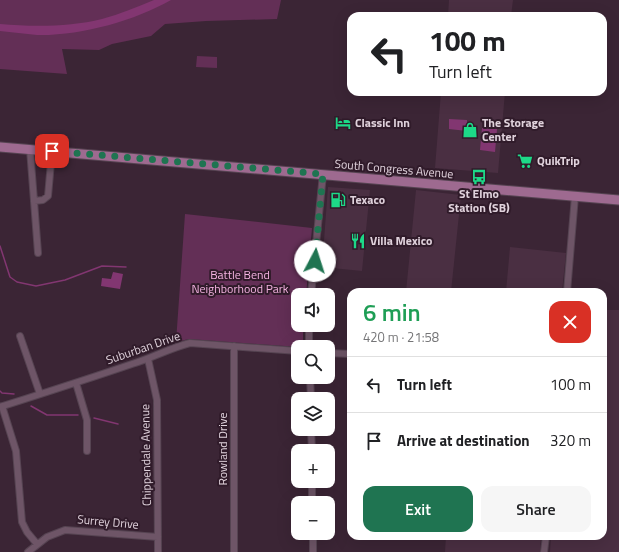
<!DOCTYPE html>
<meta charset="utf-8">
<style>
body{margin:0;font-family:"Titillium Web",sans-serif;background:#f6f6f6;color:#202124;height:100vh;display:flex;flex-direction:column;font-size:15px;white-space:nowrap}
*{box-sizing:border-box;margin:0}
p{font-size:13px;color:#757577}
.icon{flex:none;width:22px;height:22px;fill:none;stroke:currentColor;stroke-width:2;stroke-linecap:round;stroke-linejoin:round}
.map{position:relative;flex:1;overflow:hidden}
.drawer{position:absolute;left:347px;top:288px;width:260px;height:252px;display:flex;flex-direction:column;background:#fff;border-radius:12px;box-shadow:0 4px 16px #0002}
.drawer>*{flex:none}
.hud{position:absolute;left:347px;top:12px;width:260px;height:84px;border-radius:12px;box-shadow:0 4px 16px #0002;background:#fff;color:#202124;overflow:hidden}
.tools{position:absolute;left:291px;top:288px;display:grid;gap:8px}
.tools a{display:grid;place-items:center;width:44px;height:44px;border-radius:8px;background:#fff;box-shadow:0 4px 16px #0002;font-size:20px}
.pin{position:absolute;display:grid;place-items:center;width:34px;height:34px;color:#fff;margin:-17px;border-radius:8px;box-shadow:0 2px 6px #0006}
.me{position:absolute;width:44px;margin:-22px;rotate:5deg;stroke-linejoin:round;filter:drop-shadow(0 0 3px #0008)}
.turn{display:flex;align-items:center;gap:14px;height:84px;padding:0 16px;font-size:18px}
.turn .icon{width:52px;height:52px;stroke-width:2.5}
.turn b{display:block;font-size:28px;line-height:34px}
.round{display:grid;place-items:center;flex:none;width:42px;height:42px;border-radius:12px;background:#f6f6f6}
.headline{display:flex;align-items:center;justify-content:space-between;height:68px;padding:0 16px}
h1{font-size:24px;font-weight:600;line-height:30px;color:#1e9e55}
.primary-button{display:flex;gap:8px;margin-top:auto;padding:8px 16px}
.primary-button a{flex:1;height:46px;border-radius:12px;background:#1f7451;color:#fff;font-size:16px;font-weight:600;line-height:46px;text-align:center}
.primary-button a+a{background:#f6f6f6;color:#202124}
ul{padding:0;list-style:none}
li{display:flex;align-items:center;gap:12px;height:56px;padding:0 16px;border-top:1px solid #e0e0e0}
li div{flex:1}
li b{display:block;font-size:15px}
li em{font-style:normal}
.map>svg:first-child{display:block}
.built{fill:#4a2f42}
.green{fill:#632f56}
.water{fill:#823671}
.lines{fill:none;stroke-linecap:round;stroke-linejoin:round}
.stream{stroke:#823671;stroke-width:1.5}
.street-casing{stroke:#564452;stroke-width:8}
.primary-casing{stroke:#564452;stroke-width:11}
.street{stroke:#6e5567;stroke-width:6}
.primary{stroke:#9e6a90;stroke-width:9}
.route{stroke:#1f7451;stroke-width:7;stroke-dasharray:0 12.6}
.labels{text-anchor:middle;stroke-width:4;stroke-linejoin:round;paint-order:stroke}
.poi-label{font-size:12px;font-weight:bold;fill:#e0d2dc;stroke:#301b2a;text-anchor:start}
.street-label{font-size:12px;fill:#e0d2dc;stroke:#301b2a}
.park-label{font-size:12px;fill:#f4b3e1;stroke:#301b2a}
</style>
<div class="map">
<svg width="619" height="552" viewBox="0 0 619 552">
<rect width="100%" height="100%" fill="#3b2535"/>
<!-- built -->
<path class="built" d="M 449,0 L 513,0 L 511,16 L 448,16 Z
M 441,92 L 505,92 L 498,173 L 435,168 Z
M 328,187 L 370,190 L 362,271 L 322,267 Z
M 416,190 L 461,195 L 451,292 L 406,292 Z
M 510,247 L 566,253 L 562,292 L 506,292 Z
M 603,310 L 619,310 L 619,552 L 550,552 L 551,536 L 603,536 Z
M 446,536 L 541,536 L 540,552 L 445,552 Z"/>
<!-- green -->
<path class="green" d="M 0,0 L 281,0 L 277,19 L 206,21 L 165,24 L 151,36 L 112,44 L 99,50 L 62,49 L 67,74 L 0,69 Z
M 197,56 L 217,57 L 217,68 L 196,67 Z
M 185,214 L 312,228 L 306,295 L 298,295 L 298,325 L 303,325 L 303,341 L 298,347 L 189,339 L 176,342 Z"/>
<!-- water -->
<path class="water" d="M 154,0 L 171,0 C 134,21 80,36 37,35 C 25,34 12,32 0,31 L 0,24 C 33,27 70,27 102,19 C 120,14 137,7 154,0 Z
M 449,119 L 467,120 L 467,131 L 449,129 Z
M 482,128 L 497,129 L 495,152 L 480,150 Z
M 113,272 L 123,274 L 120,289 L 101,286 L 102,278 L 111,279 Z"/>
<g class="lines">
<!-- stream -->
<path class="stream" d="M 0,246 L 10,277 L 17,282 L 36,286 L 65,280 L 102,266 L 126,267
M 0,391 L 2,393 L 14,394
M 31,406 L 47,415 L 78,415
M 94,418 L 118,424"/>
<!-- street casing -->
<g class="street-casing">
<path id="street" d="M 30,149 L 38,253
M 34,201 L 43,200 L 48,196 L 52,151
M 567,292 L 575,196
M 311,295 L 323,174
M 309,325 L 309,347
M 20,336 L 40,394
M 328,353 L 351,354
M 148,359 L 157,400 L 158,552
M 310,377 L 311,399
M 76,383 L 87,420 L 87,451
M 2,406 L 16,451 L 22,522 L 27,532 L 37,544
M 0,407 C 44,393 88,379 132,364 C 152,358 170,348 190,343 L 298,351
M 311,429 L 312,451
M 312,481 L 312,503
M 313,533 L 313,552
M 28,552 L 47,537 L 65,530 L 158,537
M 234,552 L 234,346
M 544,552 L 546,536"/>
</g>
<!-- primary casing -->
<g class="primary-casing">
<path id="primary" d="M 0,147 L 619,200"/>
</g>
<!-- street -->
<use href="#street" class="street"/>
<!-- primary -->
<use href="#primary" class="primary"/>
</g>
<g class="lines">
<!-- route -->
<path class="route" d="M 52,151 L 323,174 L 315,261"/>
</g>
<!-- icons -->
<defs>
<g id="hotel-bare" transform="scale(1.2)"><path d="M-6-4.5h1.5V1H6V5H4.5V3h-9V5H-6ZM-4 0a1.8 1.8 0 1 1 3.6 0ZM.5 0V-2.5h3Q6-2.5 6 0Z" fill="#1dd988" stroke="#301b2a" stroke-width="2.5" paint-order="stroke"/></g>
<g id="shop-bare" transform="scale(1.2)"><path d="M-5-2.5h2.3a2.7 3.5 0 0 1 5.4 0H5L5.5 6h-11ZM-1.5-2.5h3a1.5 2.3 0 0 0-3 0Z" fill="#1dd988" stroke="#301b2a" stroke-width="2.5" paint-order="stroke"/></g>
<g id="supermarket-bare" transform="scale(1.2)"><path d="M-6-5.5h2.5l.6 2H6L4.5 2H-2.5L-4.4-4H-6ZM-1.5 3.2a1.3 1.3 0 1 0 .1 0ZM3 3.2a1.3 1.3 0 1 0 .1 0Z" fill="#1dd988" stroke="#301b2a" stroke-width="2.5" paint-order="stroke"/></g>
<g id="bus-bare" transform="scale(1.2)"><path d="M-5-6H5V4H4V6H2V4H-2V6H-4V4H-5ZM-3.5-4V0h7V-4ZM-3.5 1.2v1.5H-2V1.2ZM2 1.2v1.5H3.5V1.2Z" fill="#1dd988" stroke="#301b2a" stroke-width="2.5" paint-order="stroke"/></g>
<g id="fuel-bare" transform="scale(1.2)"><path d="M-5.5-6h7V0h2V4h1.3V-2.5L3-4.5l.8-.8L6-3V5H2.5V1h-1V6h-7ZM-4.2-4.7v3.2H.2V-4.7Z" fill="#1dd988" stroke="#301b2a" stroke-width="2.5" paint-order="stroke"/></g>
<g id="restaurant-bare" transform="scale(1.2)"><path d="M-5-6h1v4h1v-4h1v4h1v-4h1v5L-1.5 .5V6h-2V.5L-5-1ZM5-6V6H3V1.5H1.5Q1.5-4 5-6Z" fill="#1dd988" stroke="#301b2a" stroke-width="2.5" paint-order="stroke"/></g>
</defs>
<g fill-rule="evenodd">
<use href="#hotel-bare" x="343" y="123"/>
<use href="#shop-bare" x="470" y="130"/>
<use href="#supermarket-bare" x="525" y="161"/>
<use href="#bus-bare" x="479" y="177"/>
<use href="#fuel-bare" x="338" y="200"/>
<use href="#restaurant-bare" x="358" y="241"/>
</g>
<g class="labels">
<!-- poi labels -->
<g class="poi-label">
<text x="355" y="127">Classic Inn</text>
<text x="482" y="127">The Storage<tspan x="482" dy="14">Center</tspan></text>
<text x="537" y="165">QuikTrip</text>
<text x="479" y="198" text-anchor="middle">St Elmo<tspan x="479" dy="14">Station (SB)</tspan></text>
<text x="350" y="204">Texaco</text>
<text x="370" y="245">Villa Mexico</text>
</g>
<!-- street labels -->
<g class="street-label">
<text transform="translate(394 169) rotate(5)" y="4">South Congress Avenue</text>
<text transform="translate(143 348) rotate(-19)" y="4">Suburban Drive</text>
<text transform="translate(223 449) rotate(-90)" y="4">Rowland Drive</text>
<text transform="translate(146 455) rotate(-91)" y="4">Chippendale Avenue</text>
<text transform="translate(108 522) rotate(5)" y="4">Surrey Drive</text>
</g>
<!-- park labels -->
<g class="park-label">
<text x="240" y="279">Battle Bend<tspan x="240" dy="14">Neighborhood Park</tspan></text>
</g>
</g>
</svg>
<div class="tools">
<a><svg class="icon" aria-label="sound" viewBox="0 0 24 24"><path d="M4 9h4l5-4v14l-5-4H4zM17 9q2 3 0 6"/></svg></a>
<a><svg class="icon" aria-label="search" viewBox="0 0 24 24"><circle cx="10" cy="10" r="6"/><path d="M15 15l6 6"/></svg></a>
<a><svg class="icon" aria-label="layers" viewBox="0 0 24 24"><path d="M12 4l9 5-9 5-9-5zM3 14l9 5 9-5"/></svg></a>
<a>+</a>
<a>−</a>
</div>
<div class="pin" style="left:52px;top:151px;background:#d93025"><svg class="icon" aria-label="arrive" viewBox="0 0 24 24"><path d="M6 21V4h12l-3 4 3 4H6"/></svg></div>
<svg class="me" style="left:315px;top:261px" viewBox="-20 -20 40 40"><circle r="19" fill="#fff"/><path d="M0-13L10 11 0 6-10 11z" fill="#1f7451"/></svg>
<div class="hud">
<div class="turn"><svg class="icon" aria-label="left" viewBox="0 0 24 24"><path d="M17 20v-9H6M10 6l-5 5 5 5"/></svg><div><b>100 m</b>Turn left</div></div>
</div>
<section class="drawer">
<div class="headline"><div><h1>6 min</h1><p>420 m · 21:58</p></div><a class="round" style="background:#d93025;color:#fff"><svg class="icon" aria-label="close" viewBox="0 0 24 24"><path d="M6 6l12 12M18 6L6 18"/></svg></a></div>
<ul>
<li><svg class="icon" aria-label="left" viewBox="0 0 24 24"><path d="M17 20v-9H6M10 6l-5 5 5 5"/></svg><div><b>Turn left</b></div><em>100 m</em></li>
<li><svg class="icon" aria-label="arrive" viewBox="0 0 24 24"><path d="M6 21V4h12l-3 4 3 4H6"/></svg><div><b>Arrive at destination</b></div><em>320 m</em></li>
</ul>
<div class="primary-button"><a>Exit</a><a>Share</a></div>
</section>
</div>
